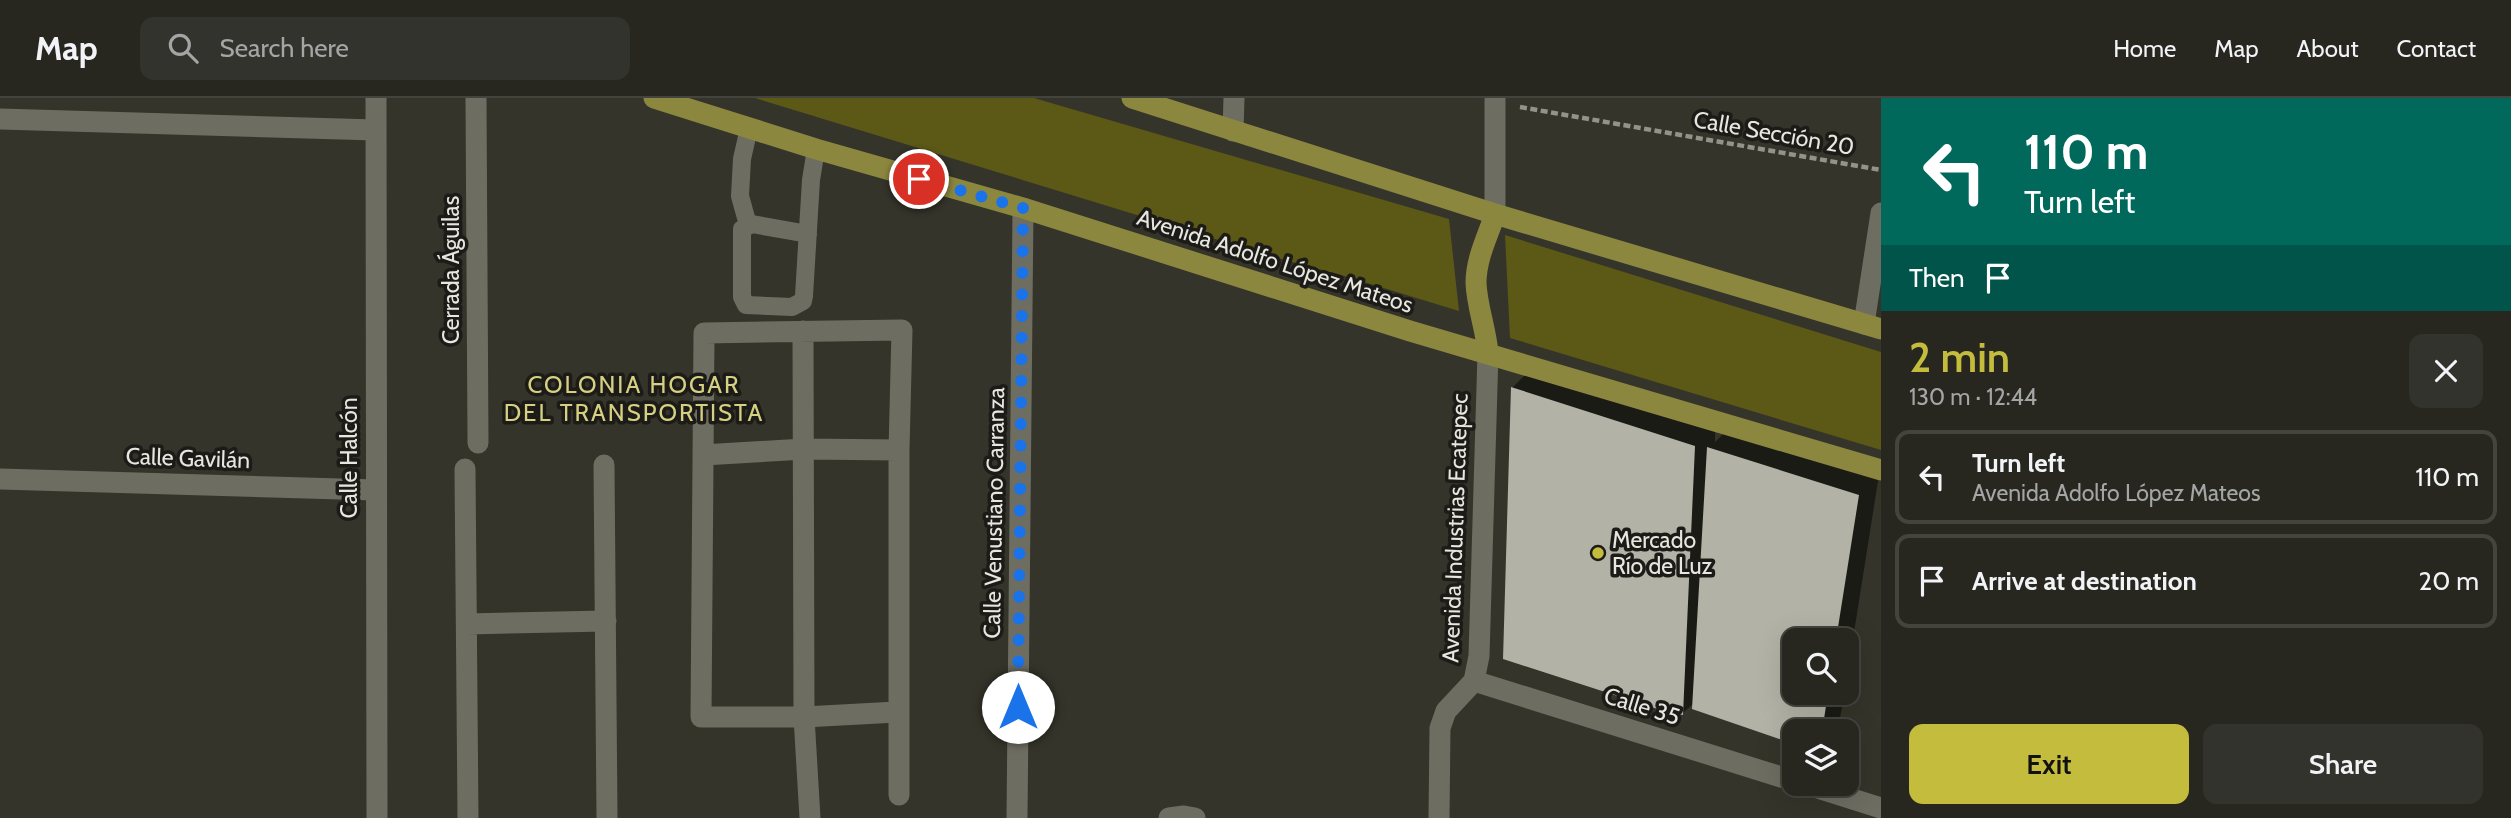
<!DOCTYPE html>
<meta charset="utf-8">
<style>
body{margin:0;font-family:Cabin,sans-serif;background:#33332d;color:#f1f3f6;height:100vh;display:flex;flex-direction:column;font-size:26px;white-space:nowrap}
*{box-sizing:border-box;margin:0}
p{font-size:23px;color:#a4a5a5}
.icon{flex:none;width:38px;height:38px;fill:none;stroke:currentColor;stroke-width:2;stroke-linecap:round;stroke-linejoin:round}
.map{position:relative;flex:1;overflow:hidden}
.details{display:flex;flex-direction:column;background:#272720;width:630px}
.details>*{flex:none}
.guide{background:#00695c;color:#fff;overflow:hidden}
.tools{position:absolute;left:1782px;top:530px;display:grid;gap:14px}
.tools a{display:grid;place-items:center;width:77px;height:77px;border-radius:14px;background:#272720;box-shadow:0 7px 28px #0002,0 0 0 2px #43443e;font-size:35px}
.pin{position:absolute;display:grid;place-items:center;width:60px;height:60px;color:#fff;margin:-30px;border:4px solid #fff;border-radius:50%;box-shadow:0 2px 7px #0007}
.me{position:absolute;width:77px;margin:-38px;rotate:0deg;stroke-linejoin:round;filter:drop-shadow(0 0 5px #0008)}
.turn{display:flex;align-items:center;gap:24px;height:147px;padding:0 28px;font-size:32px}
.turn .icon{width:91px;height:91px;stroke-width:2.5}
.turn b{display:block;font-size:49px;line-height:60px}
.then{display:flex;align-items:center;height:66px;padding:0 28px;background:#0003;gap:14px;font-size:26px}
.round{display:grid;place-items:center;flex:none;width:74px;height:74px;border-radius:14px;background:#33332d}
.headline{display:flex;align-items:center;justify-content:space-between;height:119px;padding:0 28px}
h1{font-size:42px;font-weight:600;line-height:52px;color:#c4bc3d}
.action{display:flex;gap:14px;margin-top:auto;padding:14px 28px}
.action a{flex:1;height:80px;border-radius:14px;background:#c4bc3d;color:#111;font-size:28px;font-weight:600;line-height:80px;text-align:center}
.action a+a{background:#33332d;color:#f1f3f6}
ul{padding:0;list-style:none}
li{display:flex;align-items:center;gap:21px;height:94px;margin:0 14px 10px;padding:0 14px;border:4px solid #43443e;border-radius:14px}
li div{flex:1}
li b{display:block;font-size:26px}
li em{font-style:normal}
header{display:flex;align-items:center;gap:42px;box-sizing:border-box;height:98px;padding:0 35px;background:#272720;border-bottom:2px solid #43443e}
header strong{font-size:33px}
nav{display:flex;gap:38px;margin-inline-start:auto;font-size:24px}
.search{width:490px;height:63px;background:#33332d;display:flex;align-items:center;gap:18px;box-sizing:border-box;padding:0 24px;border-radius:14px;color:#a4a5a5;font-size:26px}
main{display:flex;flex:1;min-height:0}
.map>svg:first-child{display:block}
.green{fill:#5c5816}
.shadow{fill:#0007}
.building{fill:#b3b2a6}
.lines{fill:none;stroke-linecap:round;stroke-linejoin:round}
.path{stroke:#93938a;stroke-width:4.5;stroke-dasharray:7 3.5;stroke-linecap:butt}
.lane{stroke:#6e6d62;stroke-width:18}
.street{stroke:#6e6d62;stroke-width:21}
.secondary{stroke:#6e6d62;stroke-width:21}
.primary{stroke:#8c873f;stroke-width:21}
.route{stroke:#1a73e8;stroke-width:12;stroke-dasharray:0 21.6}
.poi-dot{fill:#c4bc3d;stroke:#1c1b17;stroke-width:2.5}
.labels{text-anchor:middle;stroke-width:7;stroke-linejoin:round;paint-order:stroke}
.street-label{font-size:23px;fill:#e7e7e0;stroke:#1c1b17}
.poi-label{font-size:23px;fill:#e7e7e0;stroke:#1c1b17;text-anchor:start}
.neighbourhood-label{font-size:24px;letter-spacing:2px;fill:#d5d082;stroke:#1c1b17}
</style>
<header>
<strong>Map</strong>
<div class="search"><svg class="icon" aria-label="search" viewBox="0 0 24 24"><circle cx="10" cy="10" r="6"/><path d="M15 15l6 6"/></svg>Search here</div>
<nav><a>Home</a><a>Map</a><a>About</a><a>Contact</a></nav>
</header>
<main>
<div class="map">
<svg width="1881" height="720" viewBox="0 0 1881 720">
<rect width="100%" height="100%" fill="#34342a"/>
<!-- green -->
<path class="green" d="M 755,0 L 1034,0 L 1449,121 L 1459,213 L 1341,177 L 1274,159 Z
M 1505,137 L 1881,254 L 1881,352 L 1510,240 Z"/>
<!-- shadow -->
<path class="shadow" d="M 1533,269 L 1715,327 L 1715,344 L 1729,330 L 1879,377 L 1846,585 L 1846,542 L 1794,542 L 1794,595 L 1845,595 L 1837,634 L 1794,634 L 1695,604 L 1683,615 L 1512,290 Z"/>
<!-- building -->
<path class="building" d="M 1511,289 L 1695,348 L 1683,617 L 1667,614 L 1503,561 Z
M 1707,349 L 1859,397 L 1836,542 L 1794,542 L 1794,595 L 1828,595 L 1822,634 L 1794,634 L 1794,646 L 1692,611 Z"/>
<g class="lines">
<!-- path -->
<path class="path" d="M 1520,9 L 1881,72"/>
<!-- lane -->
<path class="lane" d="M 748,127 L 740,98 L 742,61 L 749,30
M 808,136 L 752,126 L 742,131 L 742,199 L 746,207 L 792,209 L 803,203 L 804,198 L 811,82 L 816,51"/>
<!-- street -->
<path class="street" d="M 376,0 L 377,720
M 476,0 L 478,345
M 0,21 L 376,32
M 1233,33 L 1234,0
M 1495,116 L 1495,0
M 803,233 L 804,619 L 810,720
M 703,357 L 804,351 L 899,352
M 604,367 L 607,720
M 465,371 L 468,720
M 0,381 L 375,392
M 467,526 L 606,523
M 1474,583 L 1794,683
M 897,614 L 804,619 L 701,619 L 704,235 L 902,232 L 899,352 L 899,697
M 1805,686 L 1881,710
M 1017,720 L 1023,110
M 1169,720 L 1184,718 L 1195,720
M 1439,720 L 1440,630 L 1446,613 L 1474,583 L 1479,558 L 1488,255"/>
<!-- secondary -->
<path class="secondary" d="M 1864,226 L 1881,115"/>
<!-- primary -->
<path class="primary" d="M 654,0 L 816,51 L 1023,110 L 1410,233 L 1881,372
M 1132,0 L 1495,116 L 1881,231
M 1488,255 C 1486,231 1477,209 1476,185 C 1476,160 1488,138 1495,116"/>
</g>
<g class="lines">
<!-- route -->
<path class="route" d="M 919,81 L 1023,110 L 1018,609"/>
</g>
<!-- markers -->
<circle class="poi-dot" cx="1598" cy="455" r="7"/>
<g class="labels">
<!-- street labels -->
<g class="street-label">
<text transform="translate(1774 35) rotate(10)" y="8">Calle Sección 20</text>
<text transform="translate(1275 163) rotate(18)" y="8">Avenida Adolfo López Mateos</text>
<text transform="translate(451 172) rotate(-90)" y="8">Cerrada Águilas</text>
<text transform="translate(188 360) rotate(2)" y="8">Calle Gavilán</text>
<text transform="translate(349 360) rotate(-90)" y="8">Calle Halcón</text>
<text transform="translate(994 415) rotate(-89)" y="8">Calle Venustiano Carranza</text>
<text transform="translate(1455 430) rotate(-88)" y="8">Avenida Industrias Ecatepec</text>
<text transform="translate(1642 608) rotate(17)" y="8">Calle 35</text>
</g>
<!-- poi labels -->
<g class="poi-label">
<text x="1612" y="450">Mercado<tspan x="1612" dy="26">Río de Luz</tspan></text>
</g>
<!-- neighbourhood labels -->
<g class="neighbourhood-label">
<text x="634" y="295">COLONIA HOGAR<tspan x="634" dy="28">DEL TRANSPORTISTA</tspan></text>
</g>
</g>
</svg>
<div class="tools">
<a><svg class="icon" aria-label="search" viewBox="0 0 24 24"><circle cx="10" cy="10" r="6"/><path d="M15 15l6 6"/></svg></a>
<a><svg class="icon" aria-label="layers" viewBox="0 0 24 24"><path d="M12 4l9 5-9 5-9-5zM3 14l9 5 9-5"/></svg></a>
</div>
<div class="pin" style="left:919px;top:81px;background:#d93025"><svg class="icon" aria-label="arrive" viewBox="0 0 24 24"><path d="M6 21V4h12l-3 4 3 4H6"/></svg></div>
<svg class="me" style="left:1018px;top:609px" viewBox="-20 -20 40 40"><circle r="19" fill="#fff"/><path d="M0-13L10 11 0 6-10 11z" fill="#1a73e8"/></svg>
</div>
<section class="details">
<div class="guide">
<div class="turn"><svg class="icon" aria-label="left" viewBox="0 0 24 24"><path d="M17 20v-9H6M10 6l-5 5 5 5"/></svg><div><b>110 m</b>Turn left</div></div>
<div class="then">Then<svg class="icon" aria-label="arrive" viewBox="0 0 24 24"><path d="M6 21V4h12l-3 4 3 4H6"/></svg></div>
</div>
<div class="headline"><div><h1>2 min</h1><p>130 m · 12:44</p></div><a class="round"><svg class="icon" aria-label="close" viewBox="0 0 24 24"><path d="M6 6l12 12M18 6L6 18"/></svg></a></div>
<ul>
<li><svg class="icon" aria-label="left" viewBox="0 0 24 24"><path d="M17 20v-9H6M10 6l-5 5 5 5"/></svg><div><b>Turn left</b><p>Avenida Adolfo López Mateos</p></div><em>110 m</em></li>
<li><svg class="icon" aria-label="arrive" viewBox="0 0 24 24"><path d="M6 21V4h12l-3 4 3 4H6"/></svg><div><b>Arrive at destination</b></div><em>20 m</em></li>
</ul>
<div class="action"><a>Exit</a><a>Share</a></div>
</section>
</main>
